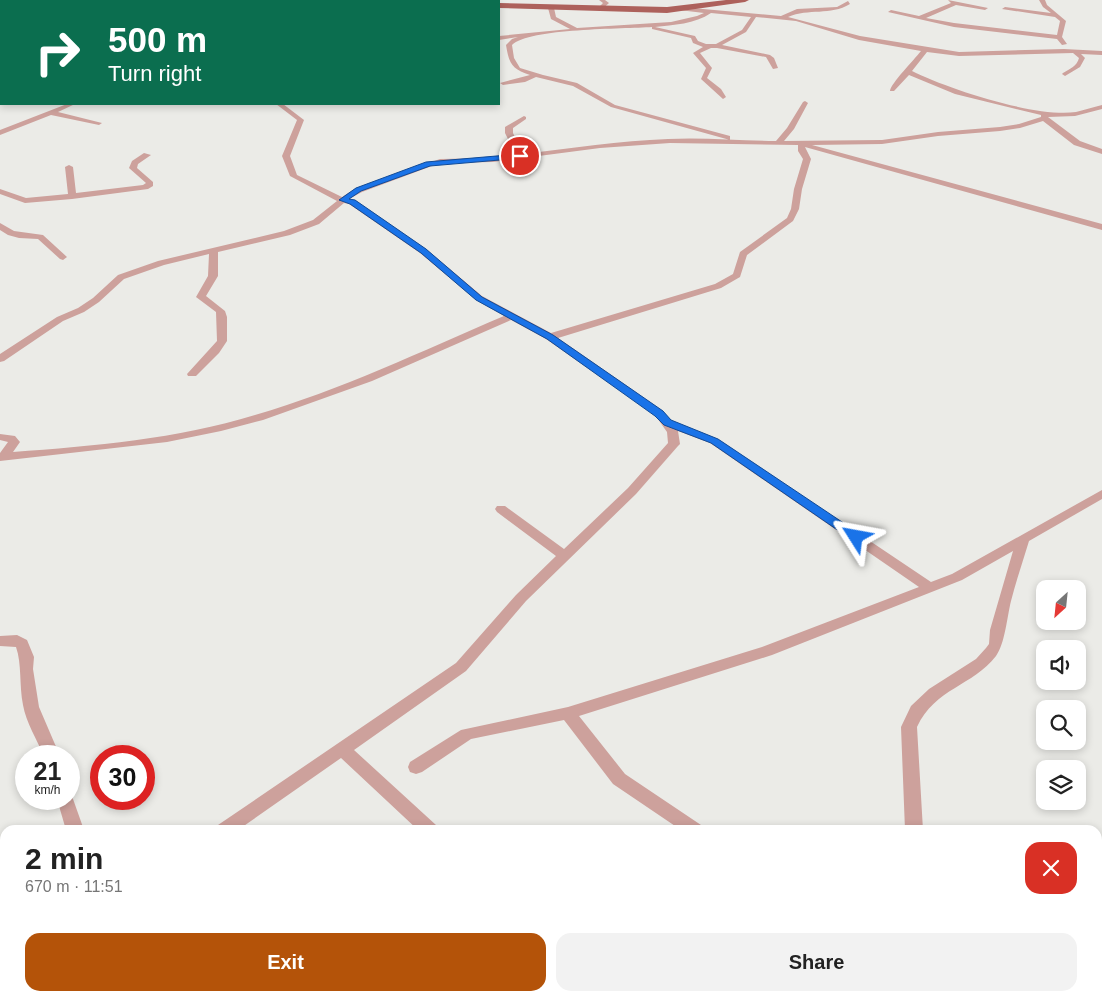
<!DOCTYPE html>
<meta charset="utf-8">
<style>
body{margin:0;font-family:Helvetica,sans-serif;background:#f2f2f2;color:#222;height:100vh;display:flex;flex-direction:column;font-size:19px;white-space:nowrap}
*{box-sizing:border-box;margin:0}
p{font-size:16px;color:#767676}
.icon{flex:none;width:28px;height:28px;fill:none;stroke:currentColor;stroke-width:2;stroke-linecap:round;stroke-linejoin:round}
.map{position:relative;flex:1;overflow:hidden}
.drawer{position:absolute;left:0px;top:825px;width:1102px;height:176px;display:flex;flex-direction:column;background:#fff;border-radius:15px 15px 0 0;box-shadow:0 2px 8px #0003}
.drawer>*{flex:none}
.top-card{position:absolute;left:0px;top:0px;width:500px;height:105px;box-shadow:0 2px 8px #0003;background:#0b6e4f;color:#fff;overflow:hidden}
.needle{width:32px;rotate:207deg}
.buttons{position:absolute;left:1036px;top:580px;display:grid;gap:10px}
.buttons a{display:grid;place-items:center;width:50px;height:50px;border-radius:10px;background:#fff;box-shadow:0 2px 8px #0003;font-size:25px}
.speed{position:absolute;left:15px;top:745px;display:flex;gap:10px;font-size:25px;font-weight:700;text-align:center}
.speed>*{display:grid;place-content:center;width:65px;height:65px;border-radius:50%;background:#fff;box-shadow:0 2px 8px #0003;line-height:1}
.speed small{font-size:12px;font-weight:400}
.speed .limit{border:8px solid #d22;background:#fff;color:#111}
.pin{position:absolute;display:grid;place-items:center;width:42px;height:42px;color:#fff;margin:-21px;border:2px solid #fff;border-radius:50%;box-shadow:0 1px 5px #0007}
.me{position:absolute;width:55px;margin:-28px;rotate:304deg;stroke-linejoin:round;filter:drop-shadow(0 0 4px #0008)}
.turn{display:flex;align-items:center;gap:18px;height:105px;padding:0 25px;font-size:22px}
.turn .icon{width:65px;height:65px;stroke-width:2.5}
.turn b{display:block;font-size:35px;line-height:42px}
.round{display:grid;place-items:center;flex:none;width:52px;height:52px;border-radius:15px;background:#f2f2f2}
.head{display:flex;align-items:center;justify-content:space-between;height:85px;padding:0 25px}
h1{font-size:30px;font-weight:700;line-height:38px}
.action{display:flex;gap:10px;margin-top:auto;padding:10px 25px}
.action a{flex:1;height:58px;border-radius:15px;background:#b45309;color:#fff;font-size:20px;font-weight:700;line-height:58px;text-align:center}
.action a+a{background:#f2f2f2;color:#222}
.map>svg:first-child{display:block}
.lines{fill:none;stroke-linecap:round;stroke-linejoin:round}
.minor{fill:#cda19c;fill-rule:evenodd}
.primary{fill:#ad615b;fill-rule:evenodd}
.route{fill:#1a73e8;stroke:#114b97}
</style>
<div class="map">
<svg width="1102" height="1001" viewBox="0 0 1102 1001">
<rect width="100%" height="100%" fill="#ebebe7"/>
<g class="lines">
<!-- minor -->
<path class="minor" d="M 181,0 L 198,0 L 199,1 L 183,1 Z
M 599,0 L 605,0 L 609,3 L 600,11 L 597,9 L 603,3 Z
M 948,0 L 988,8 L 985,10 L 956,5 L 926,18 L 954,23 L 1057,35 L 1060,21 L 1055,17 L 1002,9 L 1005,7 L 1051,13 L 1043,7 L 1039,0 L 1045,0 L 1047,5 L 1066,21 L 1062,37 L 1067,44 L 1062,45 L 1057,39 L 954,27 L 888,12 L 891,10 L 919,16 L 951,3 Z
M 848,1 L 850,4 C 830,16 809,8 788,17 L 860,36 L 959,52 L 1064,49 L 1102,51 L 1102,55 L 1081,54 L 1085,58 L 1080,67 L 1065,76 L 1062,74 L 1063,73 C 1070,69 1077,66 1079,58 L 1073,53 L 959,56 L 927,52 L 912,71 C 948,89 1036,118 1076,112 C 1085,110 1093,107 1102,105 L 1102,109 L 1075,116 L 1048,117 L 1080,141 L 1102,149 L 1102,154 L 1074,145 L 1043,121 L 1020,128 L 1000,131 L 938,136 L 882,144 L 812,145 L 1102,224 L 1102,230 L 805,147 L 811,159 L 802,189 L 799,209 L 793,221 L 747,255 L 740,277 L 721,288 L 558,338 L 663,411 L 670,420 L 718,439 L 931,582 L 952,574 L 1102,490 L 1102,499 L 1029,541 C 1023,561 1016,581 1011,601 C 1007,617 1005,644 996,656 C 973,686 935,688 917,727 L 923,830 L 905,830 L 901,727 L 911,706 L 929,689 L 976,659 L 986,648 L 989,644 L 990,630 L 1013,551 L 962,580 L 772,655 L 579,716 L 625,774 L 701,825 L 704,830 L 681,830 L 613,784 L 564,720 L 471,739 L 422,772 L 416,774 L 410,772 L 408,767 L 410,762 L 461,730 L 568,707 L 762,647 L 919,587 L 710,443 L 678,431 L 680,444 L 678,446 L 636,494 L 526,601 L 466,671 L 354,750 L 436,825 L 439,830 L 418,830 L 341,758 L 238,830 L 215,830 L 218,825 L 456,663 L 516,595 L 556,556 L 497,512 L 495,509 L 497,506 L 505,506 L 564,549 L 628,488 L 668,443 L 667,432 L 655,415 L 546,339 L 511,320 L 372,381 L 263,420 L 221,431 L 167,442 L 0,461 L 0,453 L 8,442 L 0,440 L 0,434 L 15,436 L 20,442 L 13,452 C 94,446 177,439 255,415 C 341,390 422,351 504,316 L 476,300 L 420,253 L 349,204 L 344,203 L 319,224 L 290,235 L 218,252 L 218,276 L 206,296 L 225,311 L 227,317 L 227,341 L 219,353 L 196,376 L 188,376 L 187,374 L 217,341 L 216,312 L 196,297 L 208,276 L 209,254 L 164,265 L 124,279 L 99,302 L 84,312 L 63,321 L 4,361 L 0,362 L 0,354 L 57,317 L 78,308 L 93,298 L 118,275 L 158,261 L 284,231 L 313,220 L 337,201 L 290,176 L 282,156 L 297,120 L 276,104 L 283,104 L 304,120 L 290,156 L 297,175 L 342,197 L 356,188 L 440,159 L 493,158 L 516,155 L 505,133 L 505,127 L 524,116 L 526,117 L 526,119 L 513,128 L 513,133 L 523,154 C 571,148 620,141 668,139 C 704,137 740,141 776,141 L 787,128 L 803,102 L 805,101 L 808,103 L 794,129 L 784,141 L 882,140 L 938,132 L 1000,127 L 1019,124 L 1041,117 L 1041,115 L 955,94 L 909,75 L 894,91 L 890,91 C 891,83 914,60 921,51 L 859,40 L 796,21 L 756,17 L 746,32 L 722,45 L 770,55 L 774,58 L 778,68 L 773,69 L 766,57 L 717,48 L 711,48 L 700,53 L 712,68 L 707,78 L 721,89 L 726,97 L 723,99 L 701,79 L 706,68 L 693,53 L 703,47 L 693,43 L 691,38 L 652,29 L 652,27 C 624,29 529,28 512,45 L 514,58 L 520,68 L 543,75 L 577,83 L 615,105 L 730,136 L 730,140 L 611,107 L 573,86 L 536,77 L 525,82 L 503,85 L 500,83 L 530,75 C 512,69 509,64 506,45 L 512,39 L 518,37 L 499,40 L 499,36 L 570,29 L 551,19 L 548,8 L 551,6 L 554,8 L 556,17 L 577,28 L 671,22 L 697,16 L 704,13 L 679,10 L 681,7 L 781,16 L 797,9 L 837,7 ZM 711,13 L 751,17 L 742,30 L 716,44 L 706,44 L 698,41 L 695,36 L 655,27 C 673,25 695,24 711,13 ZM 670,143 L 798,145 L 798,151 L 803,159 L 794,189 L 791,209 L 787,218 L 740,252 L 733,274 L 715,284 L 551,333 L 482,296 L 426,249 L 355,200 L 349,199 L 362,192 L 440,163 L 493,162 L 600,148 Z
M 0,46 L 1,46 L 1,50 L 0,50 Z
M 0,99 L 1,99 L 1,103 L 0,103 Z
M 67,104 L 75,104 L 58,112 L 102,123 L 99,125 L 51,115 L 0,135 L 0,130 Z
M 144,153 L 151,155 L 138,164 L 137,168 L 153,182 L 153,186 L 148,189 L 72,199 L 25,203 L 0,194 L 0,189 L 26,198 L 68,194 L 65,167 L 69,165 L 73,167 L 76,193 L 143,185 L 146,183 L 129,168 L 132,161 Z
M 0,223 L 14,231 L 43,235 L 67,257 L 63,260 L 60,259 L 38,239 L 19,238 L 8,235 L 0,230 Z
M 17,635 L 27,640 L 34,657 L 33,669 L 39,707 L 60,756 L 44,756 C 37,740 26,722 23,705 C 19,686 22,664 16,647 L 0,646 L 0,636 Z
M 69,793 L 73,799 L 84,830 L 66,830 L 57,799 L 69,799 Z
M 33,996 L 53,996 L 52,1001 L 32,1001 Z
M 608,996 L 632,996 L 634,1001 L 610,1001 Z
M 933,996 L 953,996 L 955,1001 L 935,1001 Z"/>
<!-- primary -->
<path class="primary" d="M 426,0 L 444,0 L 445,1 L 427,1 Z
M 726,0 L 749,0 L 745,2 L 667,13 L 499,8 L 499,3 L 667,7 Z
M 1,7 L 1,13 L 0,14 L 0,8 Z"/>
</g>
<!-- route -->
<path class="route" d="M 520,154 L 524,156 L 523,158 L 430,166 L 361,191 L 349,199 L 355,200 L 426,249 L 482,297 L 553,335 L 663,411 L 671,420 L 718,439 L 860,534 L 862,537 L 860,540 L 852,540 L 711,443 L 664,425 L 655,416 L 547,339 L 476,300 L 421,253 L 350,204 L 339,200 L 356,188 L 426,162 Z"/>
</svg>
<div class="buttons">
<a><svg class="needle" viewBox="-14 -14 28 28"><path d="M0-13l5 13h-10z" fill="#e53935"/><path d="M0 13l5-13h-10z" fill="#767676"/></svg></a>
<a><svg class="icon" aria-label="sound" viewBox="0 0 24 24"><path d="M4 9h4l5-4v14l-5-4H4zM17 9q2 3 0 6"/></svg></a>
<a><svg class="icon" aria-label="search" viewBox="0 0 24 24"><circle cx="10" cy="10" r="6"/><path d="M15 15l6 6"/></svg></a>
<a><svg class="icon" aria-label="layers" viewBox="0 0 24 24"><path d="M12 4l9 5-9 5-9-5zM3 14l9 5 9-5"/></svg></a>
</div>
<div class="speed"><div>21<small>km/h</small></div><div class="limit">30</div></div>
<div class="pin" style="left:520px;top:156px;background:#d93025"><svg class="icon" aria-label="arrive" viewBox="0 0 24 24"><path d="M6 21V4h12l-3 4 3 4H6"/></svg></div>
<svg class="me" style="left:856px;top:537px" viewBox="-20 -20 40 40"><path d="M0-17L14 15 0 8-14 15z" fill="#1a73e8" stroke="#fff" stroke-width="4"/></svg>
<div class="top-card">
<div class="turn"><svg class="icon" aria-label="right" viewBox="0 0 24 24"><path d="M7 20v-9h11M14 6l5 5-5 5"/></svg><div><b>500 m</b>Turn right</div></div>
</div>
<section class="drawer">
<div class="head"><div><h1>2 min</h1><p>670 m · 11:51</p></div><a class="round" style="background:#d93025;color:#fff"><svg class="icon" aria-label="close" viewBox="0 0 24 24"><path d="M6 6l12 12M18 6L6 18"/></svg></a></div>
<div class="action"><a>Exit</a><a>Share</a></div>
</section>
</div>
